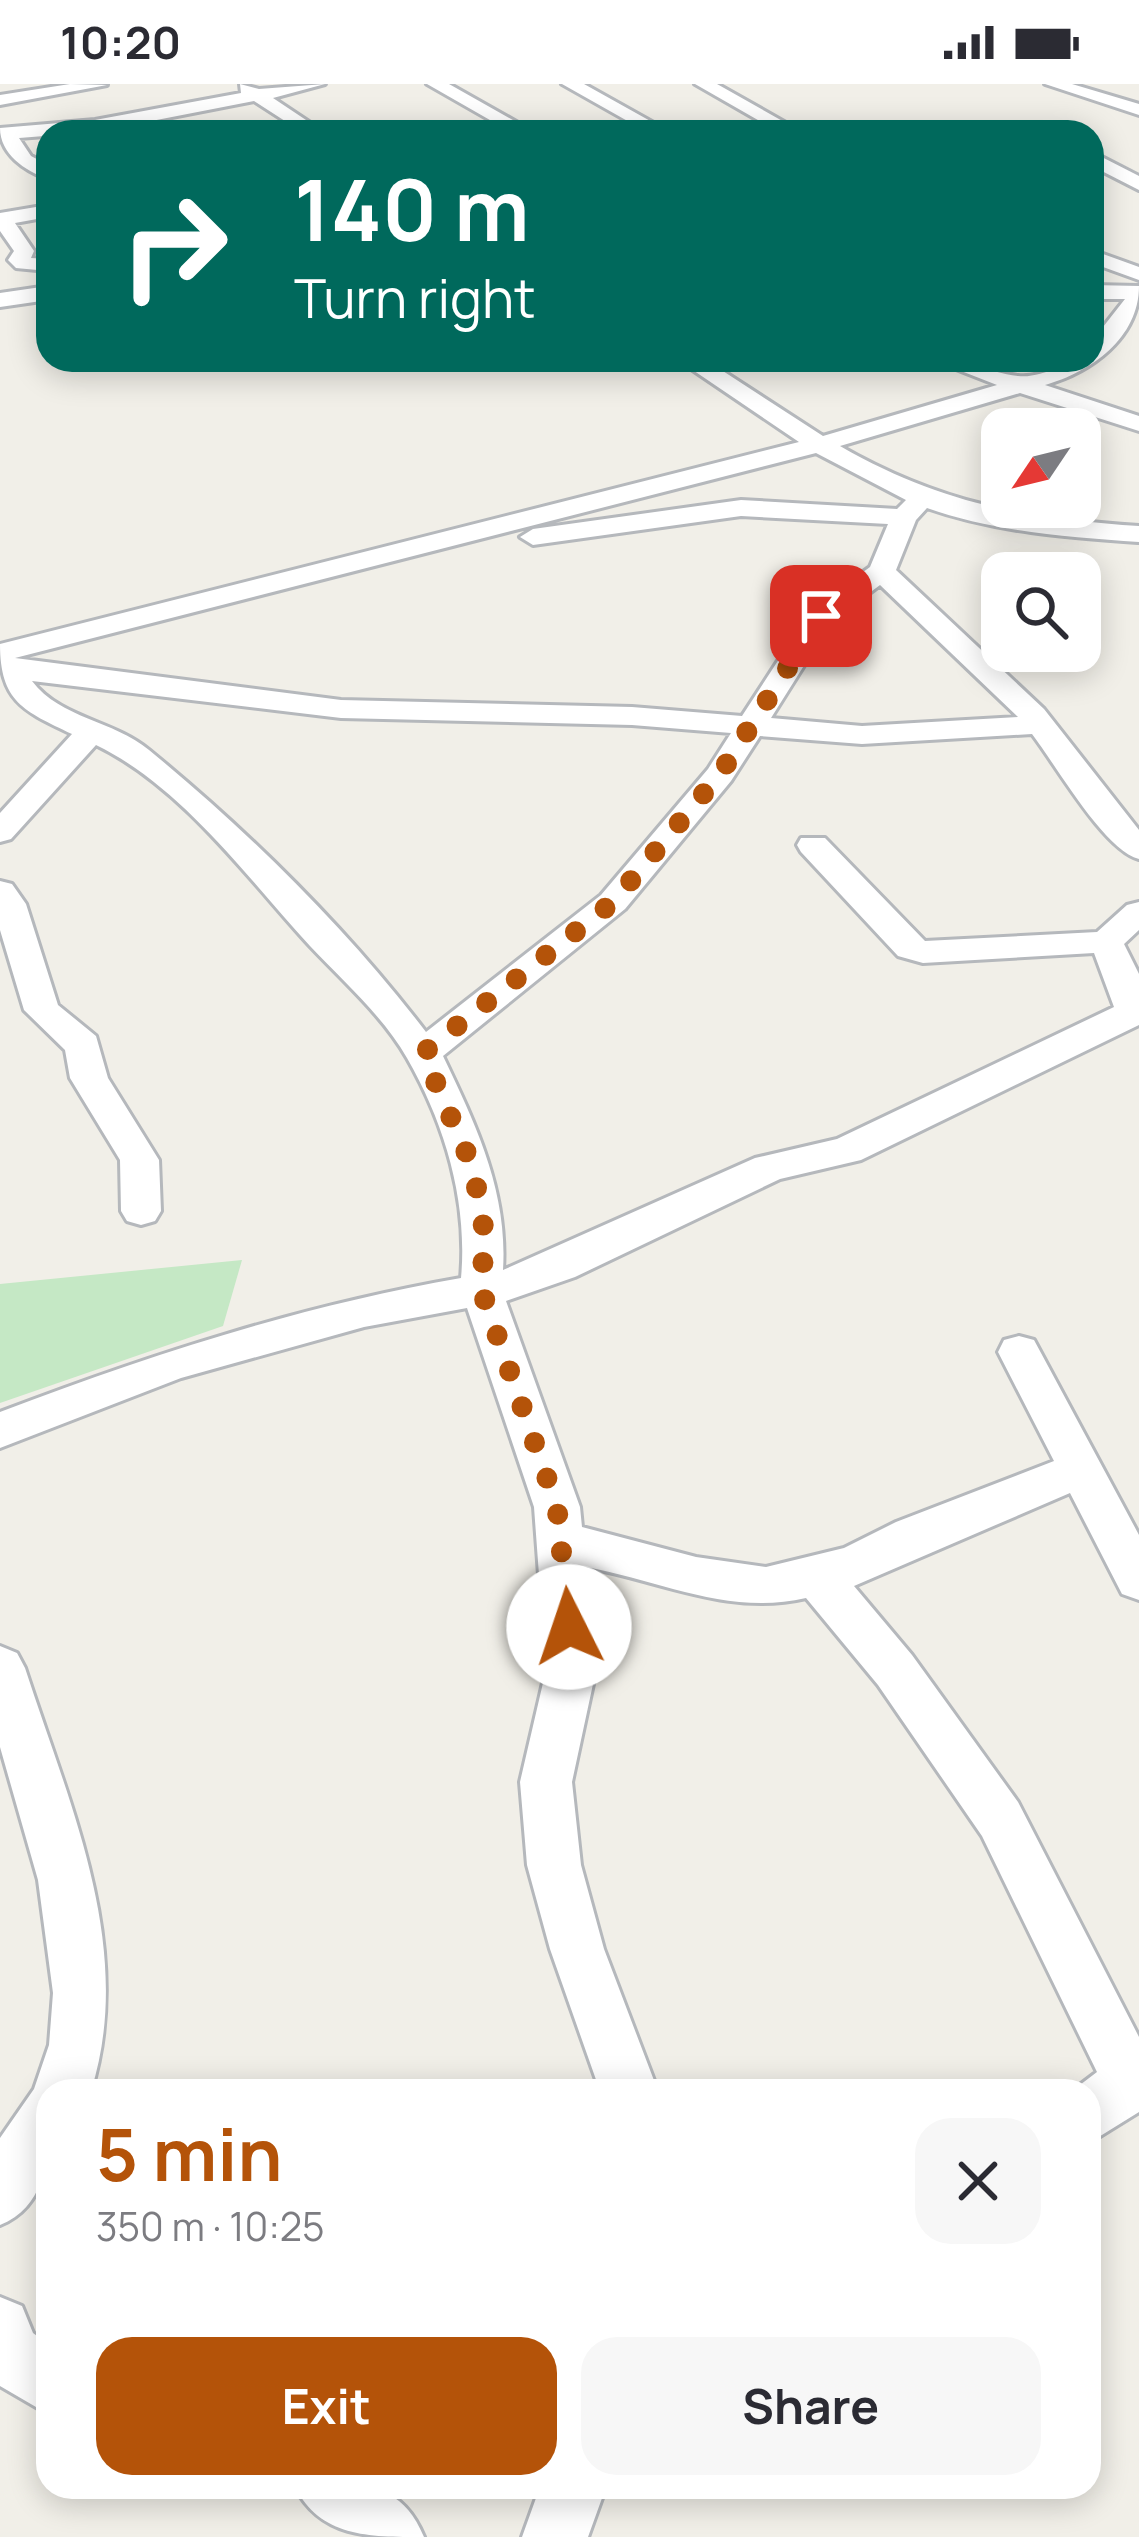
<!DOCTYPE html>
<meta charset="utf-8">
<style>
body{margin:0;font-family:Manrope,sans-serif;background:#f7f7f7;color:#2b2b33;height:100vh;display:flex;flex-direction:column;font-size:45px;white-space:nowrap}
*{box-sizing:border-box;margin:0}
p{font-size:39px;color:#7c7c81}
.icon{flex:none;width:66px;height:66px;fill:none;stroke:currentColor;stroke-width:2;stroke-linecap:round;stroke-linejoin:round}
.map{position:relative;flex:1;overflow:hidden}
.details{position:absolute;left:36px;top:1995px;width:1065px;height:420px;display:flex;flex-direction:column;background:#fff;border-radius:36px;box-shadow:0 6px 30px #0003}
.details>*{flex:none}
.hud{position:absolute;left:36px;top:36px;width:1068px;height:252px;border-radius:36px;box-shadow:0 6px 30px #0003;background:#00695c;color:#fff;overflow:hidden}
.needle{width:78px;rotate:235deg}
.controls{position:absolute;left:981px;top:324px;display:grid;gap:24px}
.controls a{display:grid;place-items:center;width:120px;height:120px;border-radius:24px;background:#fff;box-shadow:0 6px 30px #0003;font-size:60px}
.pin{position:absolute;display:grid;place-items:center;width:102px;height:102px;color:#fff;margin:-51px;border-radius:24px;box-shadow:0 6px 18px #0006}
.me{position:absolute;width:132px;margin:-66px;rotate:356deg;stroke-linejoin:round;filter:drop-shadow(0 0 9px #0008)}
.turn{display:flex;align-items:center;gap:42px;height:252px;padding:0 60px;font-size:54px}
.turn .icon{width:156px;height:156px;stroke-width:2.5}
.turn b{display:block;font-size:84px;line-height:102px}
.round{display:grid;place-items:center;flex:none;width:126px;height:126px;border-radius:36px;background:#f7f7f7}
.summary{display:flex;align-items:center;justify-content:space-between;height:204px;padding:0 60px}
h1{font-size:72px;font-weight:700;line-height:90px;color:#b45309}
.action{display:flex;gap:24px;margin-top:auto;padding:24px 60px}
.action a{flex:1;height:138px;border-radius:36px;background:#b45309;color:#fff;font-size:48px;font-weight:700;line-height:138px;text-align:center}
.action a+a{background:#f7f7f7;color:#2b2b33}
.status{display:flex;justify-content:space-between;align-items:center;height:84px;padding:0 60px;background:#fff;direction:ltr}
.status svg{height:33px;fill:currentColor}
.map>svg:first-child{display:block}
.green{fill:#c5e8c5}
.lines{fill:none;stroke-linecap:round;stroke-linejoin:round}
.street-casing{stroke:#b5b8bc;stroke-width:6}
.street{fill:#fff;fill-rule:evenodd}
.route{stroke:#b45309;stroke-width:21;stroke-dasharray:0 37.8}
</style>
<div class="status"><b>10:20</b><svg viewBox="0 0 49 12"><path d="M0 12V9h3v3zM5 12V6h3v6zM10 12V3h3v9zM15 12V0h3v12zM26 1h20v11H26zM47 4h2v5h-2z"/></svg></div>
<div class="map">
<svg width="1139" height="2453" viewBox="0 0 1139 2453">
<rect width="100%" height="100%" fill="#f1efe8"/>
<!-- green -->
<path class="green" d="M 242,1176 L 223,1242 L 0,1319 L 0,1200 Z"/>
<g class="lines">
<!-- street casing -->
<g class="street-casing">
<path id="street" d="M 70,0 L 107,1 L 0,21 L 0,11 Z
M 240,0 L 259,5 L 325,0 L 273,14 L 324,48 L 302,48 L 254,17 L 95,48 L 19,54 L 31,72 L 48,81 L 48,95 C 25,87 0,70 0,44 L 95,36 L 241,9 Z
M 427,0 L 449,0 L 534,48 L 511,48 Z
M 562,0 L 584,0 L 670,48 L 647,48 Z
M 695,0 L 717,0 L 802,48 L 779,48 Z
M 1045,0 L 1072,0 L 1139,20 L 1139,31 Z
M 1092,68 L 1139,92 L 1139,106 L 1092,82 Z
M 48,121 L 48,133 L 15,139 L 34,167 L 31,174 L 48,175 L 48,187 L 16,184 L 8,176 L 14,167 L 0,147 L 0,129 Z
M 1092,166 L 1139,183 L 1139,196 L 1092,179 Z
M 1092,201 L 1139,202 C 1139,254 1091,288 1045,301 L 1139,332 L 1139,347 L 1020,309 L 840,362 C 941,420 1024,434 1139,442 L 1139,458 C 1068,453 995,448 927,424 L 916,436 L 896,486 L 1044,625 L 1139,746 L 1139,775 C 1104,766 1056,681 1032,650 L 862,660 L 760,652 L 731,697 L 625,825 L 443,972 C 476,1041 508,1108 503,1186 L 755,1074 L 837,1055 L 1114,923 L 1094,869 L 923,879 L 898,872 L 801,768 L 797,761 L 801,754 L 825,754 L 925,857 L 1097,848 L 1127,821 L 1139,818 L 1139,846 L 1124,860 L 1139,890 L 1139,941 L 861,1076 L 780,1095 L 575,1193 L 506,1217 L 580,1423 L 582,1443 L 696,1473 L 766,1483 L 844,1464 L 896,1438 L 1054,1377 L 998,1268 L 1004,1256 L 1019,1252 L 1034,1256 L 1139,1451 L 1139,1516 L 1122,1510 L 1070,1409 L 854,1502 L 912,1571 L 1018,1718 L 1139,1953 L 1139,2028 L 1089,2059 L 1089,2007 L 1072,2007 L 1097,1988 L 982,1752 L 878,1601 L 806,1514 C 729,1532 661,1497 586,1483 L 596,1586 L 572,1698 L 581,1781 L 604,1865 L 658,2007 L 600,2007 L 550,1865 L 527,1781 L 520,1698 L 546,1586 L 534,1423 L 467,1224 L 364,1243 L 181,1294 L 0,1364 L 0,1328 C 152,1270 301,1222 461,1194 C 468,1118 445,1040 407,974 C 383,932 343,897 310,862 C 247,793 181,702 96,661 L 11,755 L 0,758 L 0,729 L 72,650 C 24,627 0,618 0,560 L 799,358 L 678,276 L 706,276 L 823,352 L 997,301 L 933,276 C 967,276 987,288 1018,292 C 1042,295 1067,276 1092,276 L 1092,257 L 1125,215 L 1092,215 ZM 816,369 L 906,416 L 897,425 L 741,416 L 533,445 L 520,453 L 533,461 L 741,432 L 888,440 L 870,483 L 811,526 L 742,632 L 632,623 L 341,616 L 15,574 ZM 880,501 L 1018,633 L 862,642 L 771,634 L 832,537 ZM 32,597 L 341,634 L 632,641 L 731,649 L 708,685 L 601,811 L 426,948 C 347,845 249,748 149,666 C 113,636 61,635 32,597 Z
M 48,202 L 48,216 L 0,223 L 0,209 Z
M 0,797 L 12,800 L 26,820 L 58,921 L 96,952 L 108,994 L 159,1076 L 161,1127 L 155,1137 L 141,1141 L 127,1137 L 121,1127 L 120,1076 L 70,994 L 65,966 L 24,926 L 0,846 Z
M 0,1562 L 17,1569 L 25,1584 C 69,1720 136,1864 91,2007 L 48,2007 C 48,2057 55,2118 0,2141 L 0,2054 L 34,2005 L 49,1961 L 53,1909 L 38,1796 L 0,1663 Z
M 0,2213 L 22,2222 L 33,2249 L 48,2260 L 48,2330 L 0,2302 Z
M 295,2403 C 353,2403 398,2390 424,2453 C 367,2453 321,2453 295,2403 Z
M 540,2403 L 606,2403 L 588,2453 L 522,2453 Z"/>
</g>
<!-- street -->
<use href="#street" class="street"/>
</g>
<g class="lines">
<!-- route -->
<path class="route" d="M 569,1543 L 557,1423 L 481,1205 L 485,1151 L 473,1084 L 423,969 L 613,818 L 720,690 L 821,532"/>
</g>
</svg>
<div class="controls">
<a><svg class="needle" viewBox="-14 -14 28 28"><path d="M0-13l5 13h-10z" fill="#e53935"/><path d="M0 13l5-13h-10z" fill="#7c7c81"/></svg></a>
<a><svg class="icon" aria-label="search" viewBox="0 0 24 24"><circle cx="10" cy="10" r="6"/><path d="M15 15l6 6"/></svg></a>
</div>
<div class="pin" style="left:821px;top:532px;background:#d93025"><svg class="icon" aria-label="arrive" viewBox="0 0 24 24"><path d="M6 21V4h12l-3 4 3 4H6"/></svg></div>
<svg class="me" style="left:569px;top:1543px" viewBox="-20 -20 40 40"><circle r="19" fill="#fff"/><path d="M0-13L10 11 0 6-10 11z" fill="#b45309"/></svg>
<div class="hud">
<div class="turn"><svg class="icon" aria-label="right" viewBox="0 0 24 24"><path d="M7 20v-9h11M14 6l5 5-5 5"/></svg><div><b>140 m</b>Turn right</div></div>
</div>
<section class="details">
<div class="summary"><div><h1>5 min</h1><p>350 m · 10:25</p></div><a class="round"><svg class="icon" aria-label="close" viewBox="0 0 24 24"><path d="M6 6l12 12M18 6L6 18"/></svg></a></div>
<div class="action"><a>Exit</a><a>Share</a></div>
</section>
</div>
